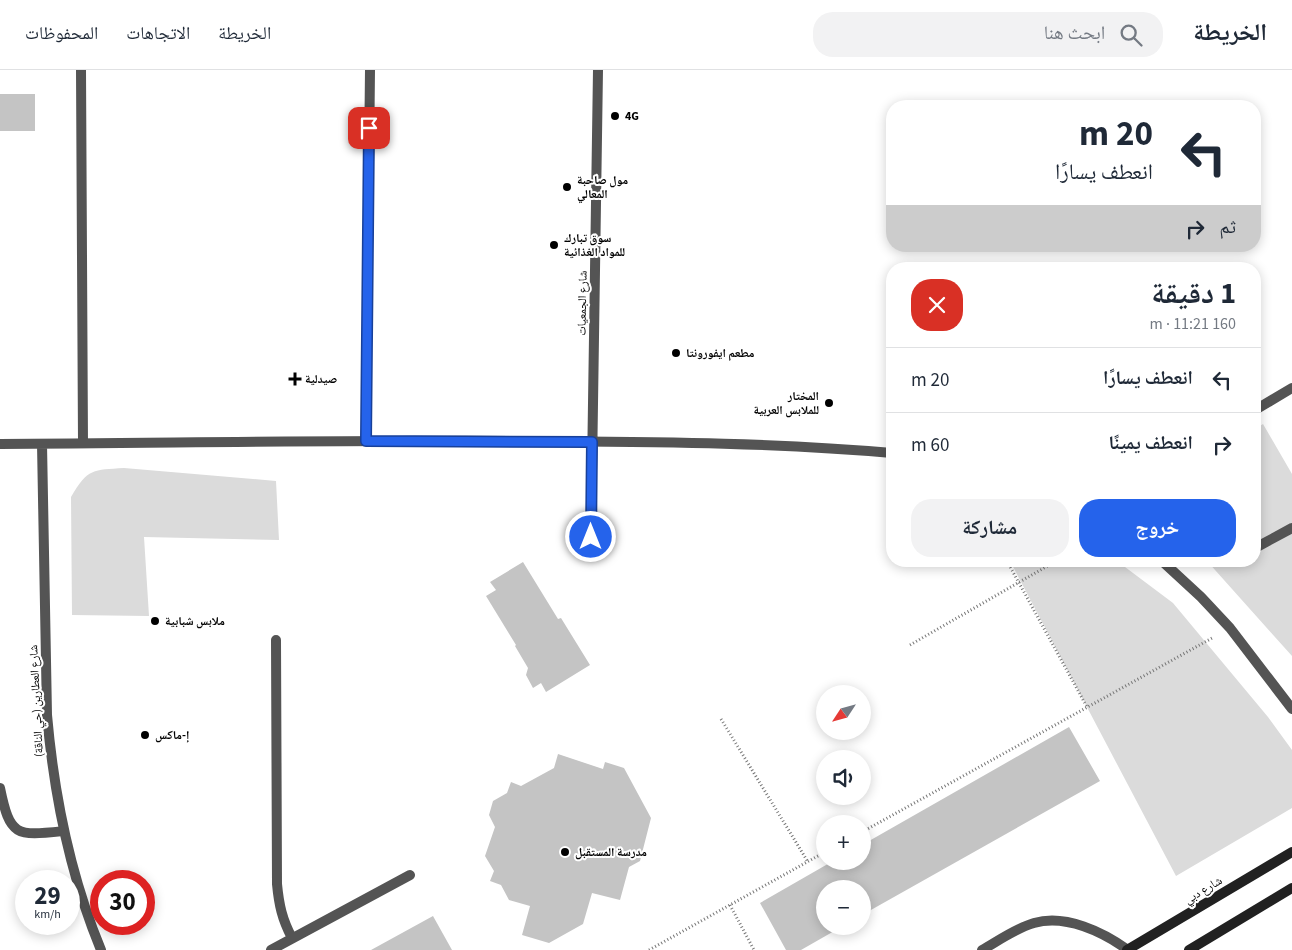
<!DOCTYPE html>
<html lang="ar">
<meta charset="utf-8">
<style>
body{margin:0;font-family:"Source Sans 3","Noto Naskh Arabic",sans-serif;background:#f2f2f3;color:#1f2937;direction:rtl;height:100vh;display:flex;flex-direction:column;font-size:19px;white-space:nowrap}
*{box-sizing:border-box;margin:0}
p{font-size:16px;color:#747a83}
.icon{flex:none;width:28px;height:28px;fill:none;stroke:currentColor;stroke-width:2;stroke-linecap:round;stroke-linejoin:round}
.map{position:relative;flex:1;overflow:hidden;direction:ltr}
.side{position:absolute;left:886px;top:192px;width:375px;height:305px;display:flex;flex-direction:column;background:#fff;border-radius:20px;box-shadow:0 2px 12px #0003;direction:rtl}
.side>*{flex:none}
.guide{position:absolute;left:886px;top:30px;width:375px;height:152px;border-radius:20px;box-shadow:0 2px 12px #0003;direction:rtl;background:#fff;color:#1f2937;overflow:hidden}
.needle{width:32px;rotate:234deg}
.buttons{position:absolute;left:816px;top:615px;display:grid;gap:10px}
.buttons a{display:grid;place-items:center;width:55px;height:55px;border-radius:50%;background:#fff;box-shadow:0 2px 12px #0003;font-size:25px}
.speed{position:absolute;left:15px;top:800px;display:flex;gap:10px;font-size:25px;font-weight:700;text-align:center}
.speed>*{display:grid;place-content:center;width:65px;height:65px;border-radius:50%;background:#fff;box-shadow:0 2px 12px #0003;line-height:1}
.speed small{font-size:12px;font-weight:400}
.speed .limit{border:8px solid #d22;background:#fff;color:#111}
.pin{position:absolute;display:grid;place-items:center;width:42px;height:42px;color:#fff;margin:-21px;border-radius:10px;box-shadow:0 2px 8px #0006}
.me{position:absolute;width:55px;margin:-28px;rotate:0deg;stroke-linejoin:round;filter:drop-shadow(0 0 4px #0008)}
.turn{display:flex;align-items:center;gap:18px;height:105px;padding:0 25px;font-size:22px}
.turn .icon{width:65px;height:65px;stroke-width:2.5}
.turn b{display:block;font-size:35px;line-height:42px}
.then{display:flex;align-items:center;height:48px;padding:0 25px;background:#0003;gap:10px;font-size:19px}
.round{display:grid;place-items:center;flex:none;width:52px;height:52px;border-radius:20px;background:#f2f2f3}
.overview{display:flex;align-items:center;justify-content:space-between;height:85px;padding:0 25px}
h1{font-size:30px;font-weight:700;line-height:38px}
.cta{display:flex;gap:10px;margin-top:auto;padding:10px 25px}
.cta a{flex:1;height:58px;border-radius:20px;background:#2563eb;color:#fff;font-size:20px;font-weight:700;line-height:58px;text-align:center}
.cta a+a{background:#f2f2f3;color:#1f2937}
ul{padding:0;list-style:none}
li{display:flex;align-items:center;gap:15px;height:65px;padding:0 25px;border-top:1px solid #e0e1e3}
li div{flex:1}
li b{display:block;font-size:19px}
li em{font-style:normal}
header{display:flex;align-items:center;gap:30px;box-sizing:border-box;height:70px;padding:0 25px;background:#fff;border-bottom:1px solid #e0e1e3}
header strong{font-size:24px}
nav{display:flex;gap:28px;margin-inline-start:auto;font-size:18px}
.search{width:350px;height:45px;background:#f2f2f3;display:flex;align-items:center;gap:12px;box-sizing:border-box;padding:0 18px;border-radius:20px;color:#747a83;font-size:19px}
.map>svg:first-child{display:block}
.green{fill:#dbdbdb}
.building{fill:#c4c4c4}
.lines{fill:none;stroke-linecap:round;stroke-linejoin:round}
.path{stroke:#767676;stroke-width:3;stroke-dasharray:1 2.5;stroke-linecap:butt}
.lane{stroke:#545454;stroke-width:10}
.street{stroke:#545454;stroke-width:10}
.secondary{stroke:#212121;stroke-width:10}
.route-casing{stroke:#184099;stroke-width:12}
.route{stroke:#2563eb;stroke-width:9}
.poi-dot{fill:#000;stroke:#fff;stroke-width:2}
.labels{text-anchor:middle;stroke-width:4;stroke-linejoin:round;paint-order:stroke}
.poi-label{font-size:12px;font-weight:bold;fill:#000;stroke:#fff;text-anchor:start}
.street-label{font-size:12px;fill:#000;stroke:#fff}
</style>
<header>
<strong>الخريطة</strong>
<div class="search"><svg class="icon" aria-label="search" viewBox="0 0 24 24"><circle cx="10" cy="10" r="6"/><path d="M15 15l6 6"/></svg>ابحث هنا</div>
<nav><a>الخريطة</a><a>الاتجاهات</a><a>المحفوظات</a></nav>
</header>
<div class="map">
<svg width="1292" height="880" viewBox="0 0 1292 880">
<rect width="100%" height="100%" fill="#fff"/>
<!-- green -->
<path class="green" d="M 1263,354 L 1292,404 L 1292,586 L 1207,491 L 1255,491 L 1255,359 Z
M 124,398 L 276,411 L 279,470 L 144,467 L 149,546 L 72,545 L 71,427 C 88,398 93,400 124,398 Z
M 1010,491 L 1117,491 L 1173,533 L 1268,647 L 1292,680 L 1292,738 L 1176,806 Z"/>
<!-- building -->
<path class="building" d="M 0,24 L 35,24 L 35,61 L 0,61 Z
M 523,492 L 558,549 L 561,548 L 590,595 L 546,622 L 541,613 L 533,618 L 526,605 L 528,598 L 515,576 L 516,575 L 486,526 L 496,520 L 490,512 Z
M 1069,657 L 1100,711 L 862,845 L 862,819 L 825,819 L 825,856 L 843,856 L 801,880 L 786,880 L 760,833 L 833,791 L 862,791 L 862,775 Z
M 558,684 L 603,699 L 605,692 L 624,698 L 651,748 L 640,791 L 629,797 L 620,830 L 592,823 L 583,854 L 549,873 L 522,865 L 530,836 L 509,830 L 501,815 L 490,811 L 494,801 L 485,786 L 495,757 L 489,745 L 493,731 L 507,723 L 511,712 L 521,716 L 554,698 Z
M 433,846 L 452,880 L 371,880 Z"/>
<g class="lines">
<!-- path -->
<path class="path" d="M 1007,491 L 1087,637
M 910,575 L 1056,491
M 721,649 L 808,792
M 862,762 L 1214,567
M 730,835 L 754,880
M 649,880 L 825,782"/>
<!-- lane -->
<path class="lane" d="M 0,718 C 10,767 16,766 64,761"/>
<!-- street -->
<path class="street" d="M 81,0 L 83,373
M 1255,340 L 1292,318
M 366,371 L 370,0
M 0,374 C 175,373 350,370 525,371 C 647,372 770,372 892,383
M 42,374 L 47,645 C 54,725 70,805 101,880
M 591,467 L 598,0
M 1255,478 L 1292,458
M 1162,491 L 1201,527 L 1230,558 L 1292,639
M 276,570 L 277,814 C 279,835 282,849 292,868
M 271,880 L 410,805
M 982,880 C 998,871 1016,858 1034,853 C 1066,844 1103,862 1128,880"/>
<!-- secondary -->
<path class="secondary" d="M 1127,880 L 1292,782
M 1189,880 L 1292,818"/>
</g>
<g class="lines">
<!-- route casing -->
<g class="route-casing">
<path id="route" d="M 369,58 L 366,371 L 592,372 L 591,467"/>
</g>
<!-- route -->
<use href="#route" class="route"/>
</g>
<!-- markers -->
<g class="poi-dot">
<circle cx="615" cy="46" r="5"/>
<circle cx="567" cy="117" r="5"/>
<circle cx="554" cy="175" r="5"/>
<circle cx="676" cy="283" r="5"/>
<path d="M292.5 301.5h5v5h5v5h-5v5h-5v-5h-5v-5h5z"/>
<circle cx="829" cy="333" r="5"/>
<circle cx="155" cy="551" r="5"/>
<circle cx="145" cy="665" r="5"/>
<circle cx="565" cy="782" r="5"/>
</g>
<g class="labels">
<!-- poi labels -->
<g class="poi-label">
<text x="625" y="50">4G</text>
<text x="577" y="114">مول صاحبة<tspan x="577" dy="14">المعالي</tspan></text>
<text x="564" y="172">سوق تبارك<tspan x="564" dy="14">للمواد الغذائية</tspan></text>
<text x="686" y="287">مطعم ايفورونتا</text>
<text x="305" y="313">صيدلية</text>
<text x="819" y="330" text-anchor="end">المختار<tspan x="819" dy="14">للملابس العربية</tspan></text>
<text x="165" y="555">ملابس شبابية</text>
<text x="155" y="669">إ-ماكس</text>
<text x="575" y="786">مدرسة المستقبل</text>
</g>
<!-- street labels -->
<g class="street-label">
<text transform="translate(582 233) rotate(-89)" y="4">شارع الجمعيات</text>
<text transform="translate(36 631) rotate(-93)" y="4">شارع العطارين (حي الناقة)</text>
<text transform="translate(1203 820) rotate(-31)" y="4">شارع دبي</text>
</g>
</g>
</svg>
<div class="buttons">
<a><svg class="needle" viewBox="-14 -14 28 28"><path d="M0-13l5 13h-10z" fill="#e53935"/><path d="M0 13l5-13h-10z" fill="#747a83"/></svg></a>
<a><svg class="icon" aria-label="sound" viewBox="0 0 24 24"><path d="M4 9h4l5-4v14l-5-4H4zM17 9q2 3 0 6"/></svg></a>
<a>+</a>
<a>−</a>
</div>
<div class="speed"><div>29<small>km/h</small></div><div class="limit">30</div></div>
<div class="pin" style="left:369px;top:58px;background:#d93025"><svg class="icon" aria-label="arrive" viewBox="0 0 24 24"><path d="M6 21V4h12l-3 4 3 4H6"/></svg></div>
<svg class="me" style="left:591px;top:467px" viewBox="-20 -20 40 40"><circle r="17" fill="#2563eb" stroke="#fff" stroke-width="3"/><path d="M0-11L8 9 0 5-8 9z" fill="#fff"/></svg>
<div class="guide">
<div class="turn"><svg class="icon" aria-label="left" viewBox="0 0 24 24"><path d="M17 20v-9H6M10 6l-5 5 5 5"/></svg><div><b>20 m</b>انعطف يسارًا</div></div>
<div class="then">ثم<svg class="icon" aria-label="right" viewBox="0 0 24 24"><path d="M7 20v-9h11M14 6l5 5-5 5"/></svg></div>
</div>
<section class="side">
<div class="overview"><div><h1>1 دقيقة</h1><p>160 m · 11:21</p></div><a class="round" style="background:#d93025;color:#fff"><svg class="icon" aria-label="close" viewBox="0 0 24 24"><path d="M6 6l12 12M18 6L6 18"/></svg></a></div>
<ul>
<li><svg class="icon" aria-label="left" viewBox="0 0 24 24"><path d="M17 20v-9H6M10 6l-5 5 5 5"/></svg><div><b>انعطف يسارًا</b></div><em>20 m</em></li>
<li><svg class="icon" aria-label="right" viewBox="0 0 24 24"><path d="M7 20v-9h11M14 6l5 5-5 5"/></svg><div><b>انعطف يمينًا</b></div><em>60 m</em></li>
</ul>
<div class="cta"><a>خروج</a><a>مشاركة</a></div>
</section>
</div>
